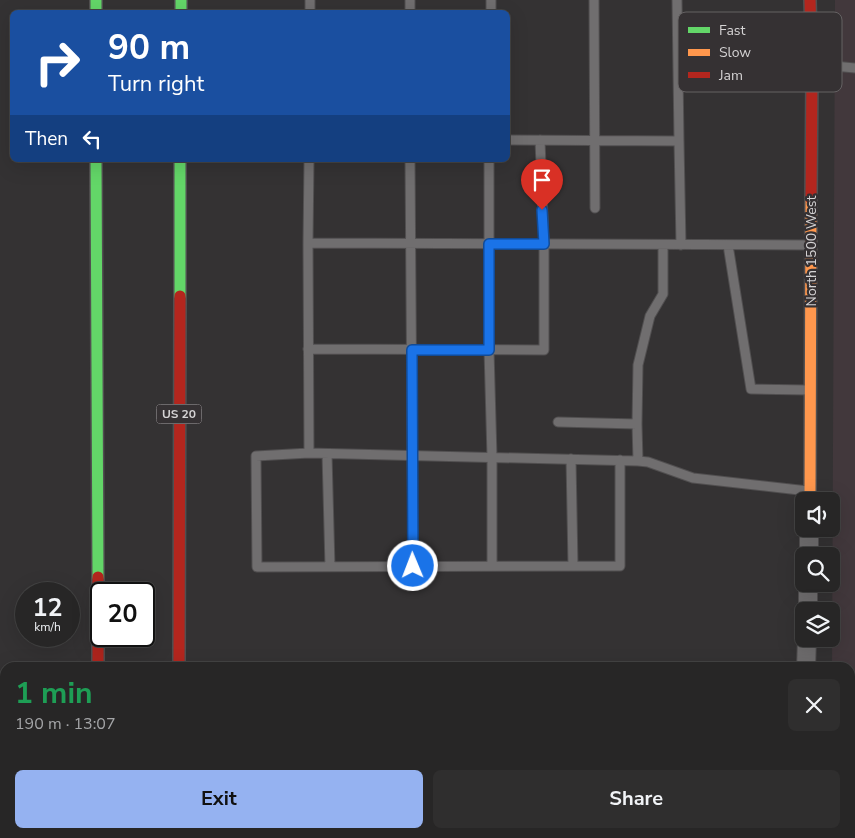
<!DOCTYPE html>
<meta charset="utf-8">
<style>
body{margin:0;font-family:"Nunito Sans",sans-serif;background:#2f2e2e;color:#f1f3f6;height:100vh;display:flex;flex-direction:column;font-size:19px;white-space:nowrap}
*{box-sizing:border-box;margin:0}
p{font-size:16px;color:#a4a5a7}
.icon{flex:none;width:28px;height:28px;fill:none;stroke:currentColor;stroke-width:2;stroke-linecap:round;stroke-linejoin:round}
.map{position:relative;flex:1;overflow:hidden}
.side{position:absolute;left:0px;top:662px;width:855px;height:176px;display:flex;flex-direction:column;background:#272626;border-radius:15px 15px 0 0;box-shadow:0 5px 20px #0002,0 0 0 1px #434343}
.side>*{flex:none}
.banner{position:absolute;left:10px;top:10px;width:500px;height:152px;border-radius:8px;box-shadow:0 5px 20px #0002,0 0 0 1px #434343;background:#1a4fa0;color:#fff;overflow:hidden}
.buttons{position:absolute;left:795px;top:492px;display:grid;gap:10px}
.buttons a{display:grid;place-items:center;width:45px;height:45px;border-radius:8px;background:#272626;box-shadow:0 5px 20px #0002,0 0 0 1px #434343;font-size:25px}
.speed{position:absolute;left:15px;top:582px;display:flex;gap:10px;font-size:25px;font-weight:700;text-align:center}
.speed>*{display:grid;place-content:center;width:65px;height:65px;border-radius:50%;background:#272626;box-shadow:0 5px 20px #0002,0 0 0 1px #434343;line-height:1}
.speed small{font-size:12px;font-weight:400}
.speed .limit{border:2px solid #111;border-radius:8px;background:#fff;color:#111}
.pin{position:absolute;display:grid;place-items:center;width:42px;height:42px;color:#fff;margin:-51px -21px;border-radius:50% 50% 50% 0;rotate:-45deg;box-shadow:0 0 5px #0007}
.pin .icon{rotate:45deg}
.me{position:absolute;width:55px;margin:-28px;rotate:359deg;stroke-linejoin:round;filter:drop-shadow(0 0 4px #0008)}
.turn{display:flex;align-items:center;gap:18px;height:105px;padding:0 15px;font-size:22px}
.turn .icon{width:65px;height:65px;stroke-width:2.5}
.turn b{display:block;font-size:35px;line-height:42px}
.then{display:flex;align-items:center;height:48px;padding:0 15px;background:#0003;gap:10px;font-size:19px}
.round{display:grid;place-items:center;flex:none;width:52px;height:52px;border-radius:8px;background:#2f2e2e}
.summary{display:flex;align-items:center;justify-content:space-between;height:85px;padding:0 15px}
h1{font-size:30px;font-weight:700;line-height:38px;color:#1e9e55}
.action{display:flex;gap:10px;margin-top:auto;padding:10px 15px}
.action a{flex:1;height:58px;border-radius:8px;background:#95b2f1;color:#111;font-size:20px;font-weight:700;line-height:58px;text-align:center}
.action a+a{background:#2f2e2e;color:#f1f3f6}
.map>svg:first-child{display:block}
.built{fill:#42383c}
.lines{fill:none;stroke-linecap:round;stroke-linejoin:round}
.lane-casing{stroke:#514f50;stroke-width:11}
.street-casing{stroke:#514f50;stroke-width:20}
.fast-casing{stroke:#514f50;stroke-width:14}
.slow-casing{stroke:#514f50;stroke-width:14}
.jam-casing{stroke:#514f50;stroke-width:14}
.lane{stroke:#706e6f;stroke-width:9}
.street{stroke:#706e6f;stroke-width:18}
.fast{stroke:#63d668;stroke-width:11}
.slow{stroke:#ff974d;stroke-width:11}
.jam{stroke:#b3261e;stroke-width:11}
.route-casing{stroke:#114b97;stroke-width:12}
.route{stroke:#1a73e8;stroke-width:9}
.labels{text-anchor:middle;stroke-width:4.5;stroke-linejoin:round;paint-order:stroke}
.shield{fill:#353133;stroke:#a5a2a4;stroke-width:1}
.shield-label{font-size:12px;font-weight:bold;fill:#d5d3d4}
.street-label{font-size:14px;fill:#d5d3d4;stroke:#353133}
.key{fill:#353133;stroke:#656263;stroke-width:1}
.key-label{font-size:14px;fill:#d5d3d4}
</style>
<div class="map">
<svg width="855" height="838" viewBox="0 0 855 838">
<rect width="100%" height="100%" fill="#343233"/>
<!-- built -->
<path class="built" d="M 835,0 L 855,0 L 855,838 L 831,838 L 831,834 L 850,834 L 850,668 L 832,667 Z"/>
<g class="lines">
<!-- lane casing -->
<g class="lane-casing">
<path id="lane" d="M 410,0 L 410,12
M 594,0 L 595,208
M 310,12 L 310,0
M 491,12 L 491,0
M 813,64 L 855,68
M 508,140 L 679,141 L 677,0
M 679,141 L 681,245
M 410,160 L 413,566
M 489,160 L 489,350 L 492,457 L 492,566
M 308,243 L 309,160
M 728,245 L 751,389 L 808,390
M 308,349 L 544,350 L 544,244 L 540,140
M 558,422 L 637,424 L 638,461
M 637,424 L 638,365 L 650,316 L 663,294 L 663,245
M 309,453 L 256,456 L 257,567 L 620,566 L 620,460
M 327,454 L 330,567
M 571,459 L 573,566
M 808,491 L 693,478 L 648,462 L 638,461 L 309,453 L 308,243 L 810,245
M 406,668 L 548,668
M 242,834 L 242,838"/>
</g>
<!-- street casing -->
<g class="street-casing">
<path id="street" d="M 809,556 L 809,529
M 808,611 L 808,584
M 806,668 L 807,639
M 804,834 L 804,838"/>
</g>
<!-- fast casing -->
<g class="fast-casing">
<path id="fast" d="M 96,0 L 96,12
M 181,0 L 181,12
M 96,160 L 98,577
M 180,296 L 180,160"/>
</g>
<!-- slow casing -->
<g class="slow-casing">
<path id="slow" d="M 810,501 L 811,199
M 179,834 L 179,838"/>
</g>
<!-- jam casing -->
<g class="jam-casing">
<path id="jam" d="M 810,0 L 812,74 L 811,199
M 98,577 L 98,668
M 179,668 L 180,296
M 98,834 L 98,838"/>
</g>
<!-- lane -->
<use href="#lane" class="lane"/>
<!-- street -->
<use href="#street" class="street"/>
<!-- fast -->
<use href="#fast" class="fast"/>
<!-- slow -->
<use href="#slow" class="slow"/>
<!-- jam -->
<use href="#jam" class="jam"/>
</g>
<g class="lines">
<!-- route casing -->
<g class="route-casing">
<path id="route" d="M 413,566 L 412,350 L 489,350 L 489,244 L 544,244 L 542,210"/>
</g>
<!-- route -->
<use href="#route" class="route"/>
</g>
<g class="labels">
<!-- shield labels -->
<rect class="shield" x="156.5" y="404.5" width="45" height="19" rx="4"/>
<g class="shield-label">
<text x="179" y="418">US 20</text>
</g>
<!-- street labels -->
<g class="street-label">
<text transform="translate(811 251) rotate(-90)" y="5">North 1500 West</text>
</g>
</g>
<!-- legend -->
<rect x="678" y="12" width="164" height="80" rx="8" class="key"/>
<rect x="688" y="27" width="22" height="6" fill="#63d668"/>
<rect x="688" y="49" width="22" height="7" fill="#ff974d"/>
<rect x="688" y="72" width="22" height="6" fill="#b3261e"/>
<g class="key-label">
<text x="719" y="35">Fast</text>
<text x="719" y="57">Slow</text>
<text x="719" y="80">Jam</text>
</g>
</svg>
<div class="buttons">
<a><svg class="icon" aria-label="sound" viewBox="0 0 24 24"><path d="M4 9h4l5-4v14l-5-4H4zM17 9q2 3 0 6"/></svg></a>
<a><svg class="icon" aria-label="search" viewBox="0 0 24 24"><circle cx="10" cy="10" r="6"/><path d="M15 15l6 6"/></svg></a>
<a><svg class="icon" aria-label="layers" viewBox="0 0 24 24"><path d="M12 4l9 5-9 5-9-5zM3 14l9 5 9-5"/></svg></a>
</div>
<div class="speed"><div>12<small>km/h</small></div><div class="limit">20</div></div>
<div class="pin" style="left:542px;top:210px;background:#d93025"><svg class="icon" aria-label="arrive" viewBox="0 0 24 24"><path d="M6 21V4h12l-3 4 3 4H6"/></svg></div>
<svg class="me" style="left:413px;top:566px" viewBox="-20 -20 40 40"><circle r="17" fill="#1a73e8" stroke="#fff" stroke-width="3"/><path d="M0-11L8 9 0 5-8 9z" fill="#fff"/></svg>
<div class="banner">
<div class="turn"><svg class="icon" aria-label="right" viewBox="0 0 24 24"><path d="M7 20v-9h11M14 6l5 5-5 5"/></svg><div><b>90 m</b>Turn right</div></div>
<div class="then">Then<svg class="icon" aria-label="left" viewBox="0 0 24 24"><path d="M17 20v-9H6M10 6l-5 5 5 5"/></svg></div>
</div>
<section class="side">
<div class="summary"><div><h1>1 min</h1><p>190 m · 13:07</p></div><a class="round"><svg class="icon" aria-label="close" viewBox="0 0 24 24"><path d="M6 6l12 12M18 6L6 18"/></svg></a></div>
<div class="action"><a>Exit</a><a>Share</a></div>
</section>
</div>
